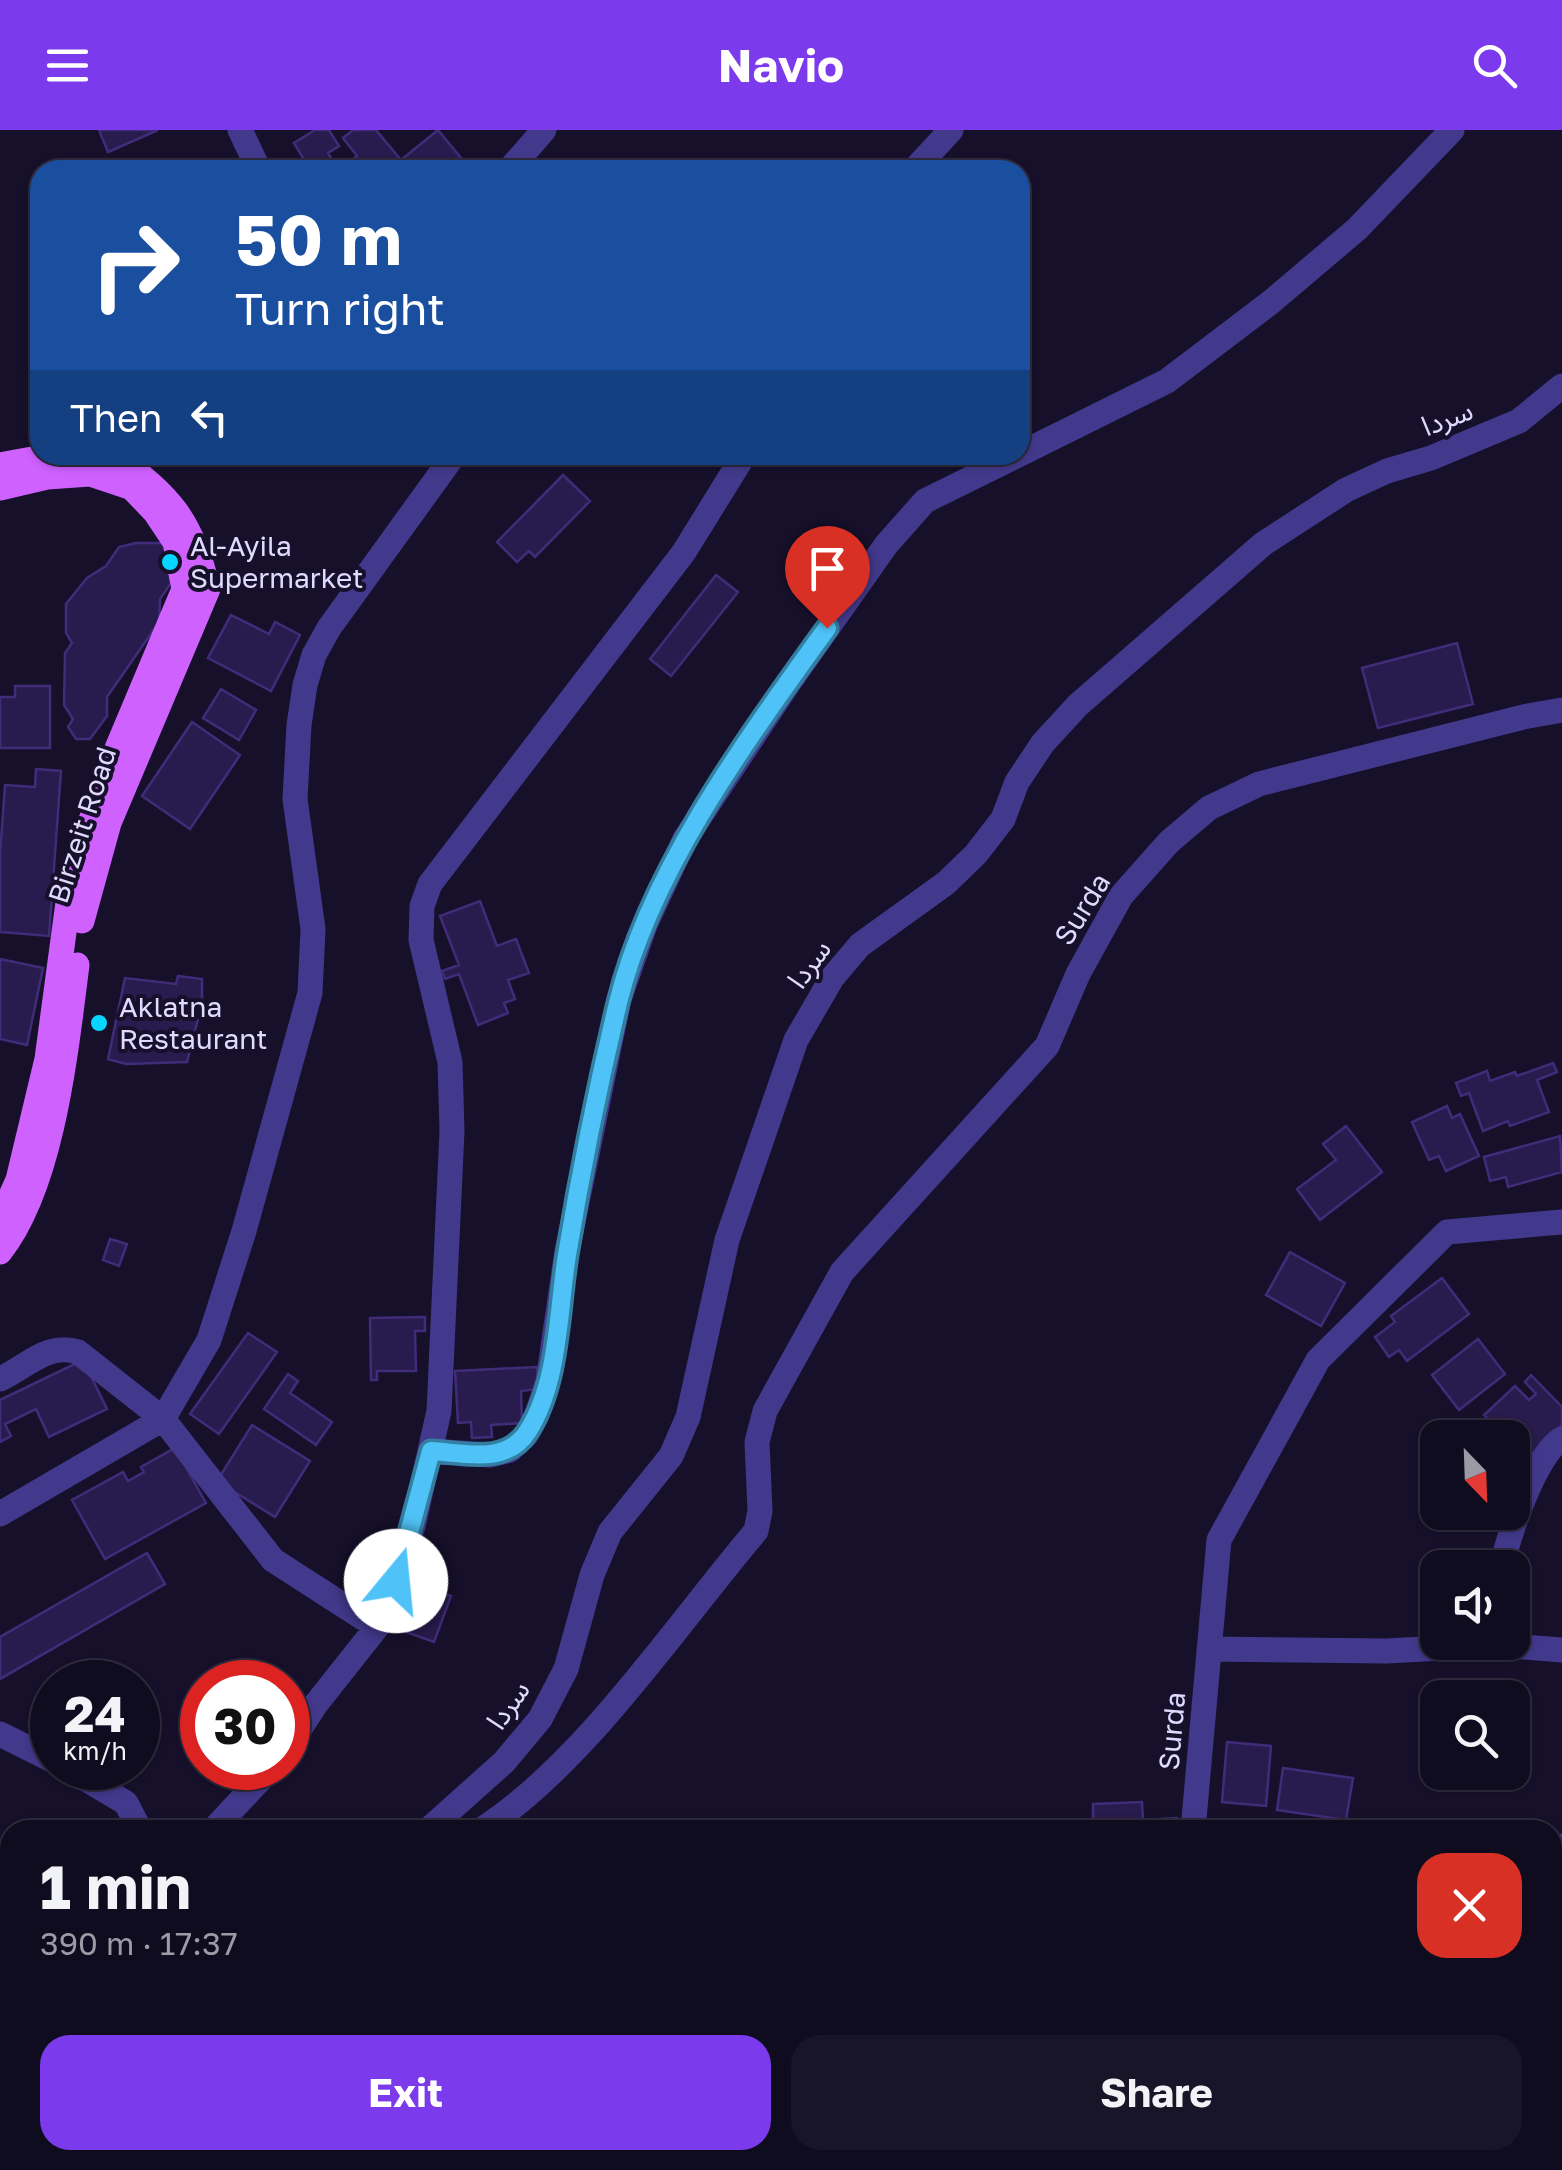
<!DOCTYPE html>
<meta charset="utf-8">
<style>
body{margin:0;font-family:"Golos Text","Noto Sans Arabic",sans-serif;background:#191529;color:#f1f3f6;height:100vh;display:flex;flex-direction:column;font-size:38px;white-space:nowrap}
*{box-sizing:border-box;margin:0}
p{font-size:32px;color:#9c9ba5}
.icon{flex:none;width:55px;height:55px;fill:none;stroke:currentColor;stroke-width:2;stroke-linecap:round;stroke-linejoin:round}
.map{position:relative;flex:1;overflow:hidden}
.details{position:absolute;left:0px;top:1690px;width:1562px;height:350px;display:flex;flex-direction:column;background:#100c20;border-radius:30px 30px 0 0;box-shadow:0 2px 8px #0004,0 0 0 2px #302c3e}
.details>*{flex:none}
.guide{position:absolute;left:30px;top:30px;width:1000px;height:305px;border-radius:30px;box-shadow:0 2px 8px #0004,0 0 0 2px #302c3e;background:#1a4fa0;color:#fff;overflow:hidden}
.needle{width:65px;rotate:157deg}
.tools{position:absolute;left:1420px;top:1290px;display:grid;gap:20px}
.tools a{display:grid;place-items:center;width:110px;height:110px;border-radius:20px;background:#100c20;box-shadow:0 2px 8px #0004,0 0 0 2px #302c3e;font-size:50px}
.speed{position:absolute;left:30px;top:1530px;display:flex;gap:20px;font-size:50px;font-weight:700;text-align:center}
.speed>*{display:grid;place-content:center;width:130px;height:130px;border-radius:50%;background:#100c20;box-shadow:0 2px 8px #0004,0 0 0 2px #302c3e;line-height:1}
.speed small{font-size:25px;font-weight:400}
.speed .limit{border:15px solid #d22;background:#fff;color:#111}
.pin{position:absolute;display:grid;place-items:center;width:85px;height:85px;color:#fff;margin:-102px -42px;border-radius:50% 50% 50% 0;rotate:-45deg;box-shadow:0 0 10px #0007}
.pin .icon{rotate:45deg}
.me{position:absolute;width:110px;margin:-55px;rotate:17deg;stroke-linejoin:round;filter:drop-shadow(0 0 8px #0008)}
.turn{display:flex;align-items:center;gap:35px;height:210px;padding:0 40px;font-size:45px}
.turn .icon{width:130px;height:130px;stroke-width:2.5}
.turn b{display:block;font-size:70px;line-height:85px}
.then{display:flex;align-items:center;height:95px;padding:0 40px;background:#0003;gap:20px;font-size:38px}
.round{display:grid;place-items:center;flex:none;width:105px;height:105px;border-radius:30px;background:#191529}
.headline{display:flex;align-items:center;justify-content:space-between;height:170px;padding:0 40px}
h1{font-size:60px;font-weight:700;line-height:75px}
.button{display:flex;gap:20px;margin-top:auto;padding:20px 40px}
.button a{flex:1;height:115px;border-radius:30px;background:#7c3aed;color:#fff;font-size:40px;font-weight:700;line-height:115px;text-align:center}
.button a+a{background:#191529;color:#f1f3f6}
header{display:flex;justify-content:space-between;align-items:center;height:130px;padding:0 40px;background:#7c3aed;color:#fff;font-size:45px;font-weight:700}
.map>svg:first-child{display:block}
.building{fill:#281b4d;stroke:#412c7a;stroke-width:2.5}
.lines{fill:none;stroke-linecap:round;stroke-linejoin:round}
.minor{stroke:#42398c;stroke-width:25}
.major{stroke:#cf61ff;stroke-width:25}
.route-casing{stroke:#337fa1;stroke-width:25}
.route{stroke:#4fc3f7;stroke-width:18}
.poi-dot{fill:#06d5ff;stroke:#16102b;stroke-width:4}
.labels{text-anchor:middle;stroke-width:8;stroke-linejoin:round;paint-order:stroke}
.street-label{font-size:28px;fill:#e1daff;stroke:#16102b}
.poi-label{font-size:28px;fill:#e1daff;stroke:#16102b;text-anchor:start}
</style>
<header><svg class="icon" aria-label="menu" viewBox="0 0 24 24"><path d="M4 6h16M4 12h16M4 18h16"/></svg>Navio<svg class="icon" aria-label="search" viewBox="0 0 24 24"><circle cx="10" cy="10" r="6"/><path d="M15 15l6 6"/></svg></header>
<div class="map">
<svg width="1562" height="2040" viewBox="0 0 1562 2040">
<rect width="100%" height="100%" fill="#16102b"/>
<!-- building -->
<path class="building" d="M 99,0 L 158,0 L 108,22 Z
M 315,0 L 329,0 L 339,16 L 328,23 L 337,38 L 334,40 L 310,40 L 294,13 Z
M 353,0 L 376,0 L 401,30 L 438,0 L 471,40 L 349,40 L 346,36 L 357,26 L 343,8 Z
M 563,345 L 590,371 L 535,427 L 529,421 L 517,432 L 497,412 Z
M 136,413 L 165,413 L 171,453 L 160,469 L 159,492 L 107,567 L 107,586 L 90,609 L 76,609 L 68,597 L 73,589 L 64,575 L 65,523 L 72,513 L 66,503 L 66,474 L 87,448 L 106,436 L 119,417 Z
M 716,445 L 738,462 L 671,546 L 650,529 Z
M 231,485 L 269,504 L 275,492 L 300,505 L 271,561 L 208,528 Z
M 1457,513 L 1473,574 L 1378,598 L 1362,538 Z
M 15,556 L 50,556 L 50,618 L 0,618 L 0,567 L 15,567 Z
M 221,559 L 256,580 L 239,610 L 203,588 Z
M 192,592 L 240,625 L 190,699 L 142,666 Z
M 36,639 L 61,641 L 49,806 L 0,802 L 0,725 L 5,655 L 35,657 Z
M 480,771 L 497,816 L 516,809 L 529,843 L 508,850 L 515,869 L 504,873 L 508,883 L 478,895 L 459,844 L 445,849 L 442,841 L 459,835 L 440,786 Z
M 0,829 L 43,838 L 27,915 L 0,909 Z
M 178,846 L 202,849 L 202,874 L 187,932 L 126,934 L 108,929 L 125,848 L 176,854 Z
M 1553,933 L 1557,942 L 1537,950 L 1549,982 L 1510,996 L 1508,991 L 1483,1001 L 1469,963 L 1461,966 L 1456,953 L 1487,941 L 1490,951 L 1515,942 L 1517,946 Z
M 1447,976 L 1452,988 L 1460,984 L 1479,1026 L 1446,1041 L 1439,1026 L 1429,1030 L 1412,992 Z
M 1346,996 L 1382,1042 L 1320,1090 L 1297,1059 L 1336,1030 L 1323,1014 Z
M 1560,1006 L 1562,1042 L 1508,1057 L 1506,1047 L 1490,1051 L 1484,1027 Z
M 110,1109 L 127,1114 L 119,1136 L 103,1130 Z
M 1290,1122 L 1345,1153 L 1321,1196 L 1266,1165 Z
M 1442,1148 L 1469,1184 L 1407,1231 L 1399,1220 L 1389,1227 L 1375,1207 L 1395,1192 L 1391,1186 Z
M 425,1187 L 425,1201 L 415,1201 L 416,1241 L 377,1241 L 377,1250 L 371,1250 L 370,1188 Z
M 248,1203 L 277,1222 L 219,1304 L 190,1284 Z
M 1478,1209 L 1505,1244 L 1459,1280 L 1432,1245 Z
M 83,1230 L 107,1279 L 49,1307 L 36,1279 L 5,1294 L 11,1306 L 0,1312 L 0,1270 Z
M 537,1237 L 538,1259 L 521,1261 L 522,1293 L 491,1295 L 492,1307 L 472,1308 L 471,1292 L 458,1293 L 455,1241 Z
M 288,1244 L 298,1251 L 290,1263 L 332,1292 L 316,1315 L 264,1279 Z
M 1531,1245 L 1562,1277 L 1562,1295 L 1526,1330 L 1512,1316 L 1512,1308 L 1505,1308 L 1484,1285 L 1515,1256 L 1529,1270 L 1536,1264 L 1525,1252 Z
M 252,1295 L 310,1331 L 275,1387 L 217,1351 Z
M 175,1318 L 206,1373 L 105,1429 L 72,1370 L 123,1342 L 128,1351 L 144,1342 L 141,1337 Z
M 147,1423 L 165,1454 L 0,1549 L 0,1507 Z
M 420,1455 L 451,1466 L 434,1512 L 403,1501 Z
M 98,1538 L 107,1552 L 73,1552 Z
M 1227,1612 L 1271,1616 L 1266,1676 L 1222,1672 Z
M 1283,1638 L 1353,1648 L 1346,1690 L 1277,1680 Z
M 1142,1672 L 1143,1690 L 1177,1688 L 1177,1700 L 1093,1700 L 1093,1674 Z
M 1552,1839 L 1562,1846 L 1562,1916 L 1555,1927 Z"/>
<g class="lines">
<!-- minor -->
<path class="minor" d="M 240,0 L 259,40
M 509,40 L 544,0
M 914,40 L 951,0
M 1020,324 L 1167,251 L 1271,172 L 1357,99 L 1452,0
M 0,1249 C 27,1237 47,1212 78,1222 L 163,1289 L 273,1430 L 377,1497
M 431,1321 L 490,1325 L 510,1320 L 526,1305 L 536,1287 L 548,1251 L 567,1121 L 619,869 L 645,795 L 685,709 L 788,554 L 886,415 L 925,371 L 1018,325
M 0,1384 L 163,1289 L 209,1210 L 244,1101 L 310,863 L 313,799 L 295,669 L 299,595 L 305,555 L 314,525 L 329,498 L 454,325
M 1502,1438 C 1506,1410 1537,1321 1562,1309
M 1209,1519 L 1386,1521 L 1500,1515 L 1562,1520
M 0,1604 L 52,1630
M 288,1617 L 316,1574 L 377,1497 L 396,1451 L 413,1396 L 439,1281 L 452,1001 L 450,932 L 421,810 L 422,776 L 430,754 L 684,422 L 744,325
M 67,1638 L 126,1673 L 140,1700
M 213,1700 L 271,1638
M 428,1700 L 504,1632 L 540,1589 L 566,1539 L 592,1445 L 610,1402 L 671,1326 L 688,1287 L 727,1110 L 796,910 L 832,848 L 860,815 L 946,753 L 976,724 L 1003,689 L 1017,652 L 1043,613 L 1078,575 L 1263,414 L 1346,360 L 1387,341 L 1431,328 L 1519,291 L 1562,256
M 481,1700 C 584,1634 676,1495 756,1401 L 760,1381 L 757,1312 L 765,1281 L 842,1142 L 1047,916 L 1078,844 L 1121,766 L 1169,712 L 1209,678 L 1259,654 L 1523,587 L 1562,580
M 1193,1700 L 1219,1410 L 1318,1230 L 1447,1102 L 1562,1092
M 1552,1732 L 1562,1716
M 548,2030 L 554,2040
M 1278,2030 L 1282,2040
M 96,2040 L 104,2030
M 1332,2040 L 1342,2030"/>
<!-- major -->
<path class="major" d="M 0,335 L 54,325
M 0,358 L 47,347 L 90,344 L 132,358 L 155,382 L 175,412 L 184,459 L 115,623 L 77,729 L 69,765 L 47,929 L 18,1050 L 0,1090
M 82,791 L 109,693 L 208,459 C 193,392 169,363 113,325
M 0,1122 C 53,1055 66,920 77,835"/>
</g>
<g class="lines">
<!-- route casing -->
<g class="route-casing">
<path id="route" d="M 396,1451 L 431,1321 C 465,1323 507,1335 528,1301 C 559,1252 558,1181 567,1125 C 581,1041 598,956 618,873 C 650,740 748,608 827,498"/>
</g>
<!-- route -->
<use href="#route" class="route"/>
</g>
<!-- markers -->
<g class="poi-dot">
<circle cx="170" cy="432" r="10"/>
<circle cx="99" cy="893" r="10"/>
</g>
<g class="labels">
<!-- street labels -->
<g class="street-label">
<text transform="translate(1447 288) rotate(-21)" y="10">سردا</text>
<text transform="translate(82 695) rotate(-72)" y="10">Birzeit Road</text>
<text transform="translate(1082 779) rotate(-58)" y="10">Surda</text>
<text transform="translate(809 834) rotate(-54)" y="10">سردا</text>
<text transform="translate(508 1575) rotate(-55)" y="10">سردا</text>
<text transform="translate(1172 1601) rotate(-85)" y="10">Surda</text>
</g>
<!-- poi labels -->
<g class="poi-label">
<text x="190" y="426">Al-Ayila<tspan x="190" dy="32">Supermarket</tspan></text>
<text x="119" y="887">Aklatna<tspan x="119" dy="32">Restaurant</tspan></text>
</g>
</g>
</svg>
<div class="tools">
<a><svg class="needle" viewBox="-14 -14 28 28"><path d="M0-13l5 13h-10z" fill="#e53935"/><path d="M0 13l5-13h-10z" fill="#9c9ba5"/></svg></a>
<a><svg class="icon" aria-label="sound" viewBox="0 0 24 24"><path d="M4 9h4l5-4v14l-5-4H4zM17 9q2 3 0 6"/></svg></a>
<a><svg class="icon" aria-label="search" viewBox="0 0 24 24"><circle cx="10" cy="10" r="6"/><path d="M15 15l6 6"/></svg></a>
</div>
<div class="speed"><div>24<small>km/h</small></div><div class="limit">30</div></div>
<div class="pin" style="left:827px;top:498px;background:#d93025"><svg class="icon" aria-label="arrive" viewBox="0 0 24 24"><path d="M6 21V4h12l-3 4 3 4H6"/></svg></div>
<svg class="me" style="left:396px;top:1451px" viewBox="-20 -20 40 40"><circle r="19" fill="#fff"/><path d="M0-13L10 11 0 6-10 11z" fill="#4fc3f7"/></svg>
<div class="guide">
<div class="turn"><svg class="icon" aria-label="right" viewBox="0 0 24 24"><path d="M7 20v-9h11M14 6l5 5-5 5"/></svg><div><b>50 m</b>Turn right</div></div>
<div class="then">Then<svg class="icon" aria-label="left" viewBox="0 0 24 24"><path d="M17 20v-9H6M10 6l-5 5 5 5"/></svg></div>
</div>
<section class="details">
<div class="headline"><div><h1>1 min</h1><p>390 m · 17:37</p></div><a class="round" style="background:#d93025;color:#fff"><svg class="icon" aria-label="close" viewBox="0 0 24 24"><path d="M6 6l12 12M18 6L6 18"/></svg></a></div>
<div class="button"><a>Exit</a><a>Share</a></div>
</section>
</div>
